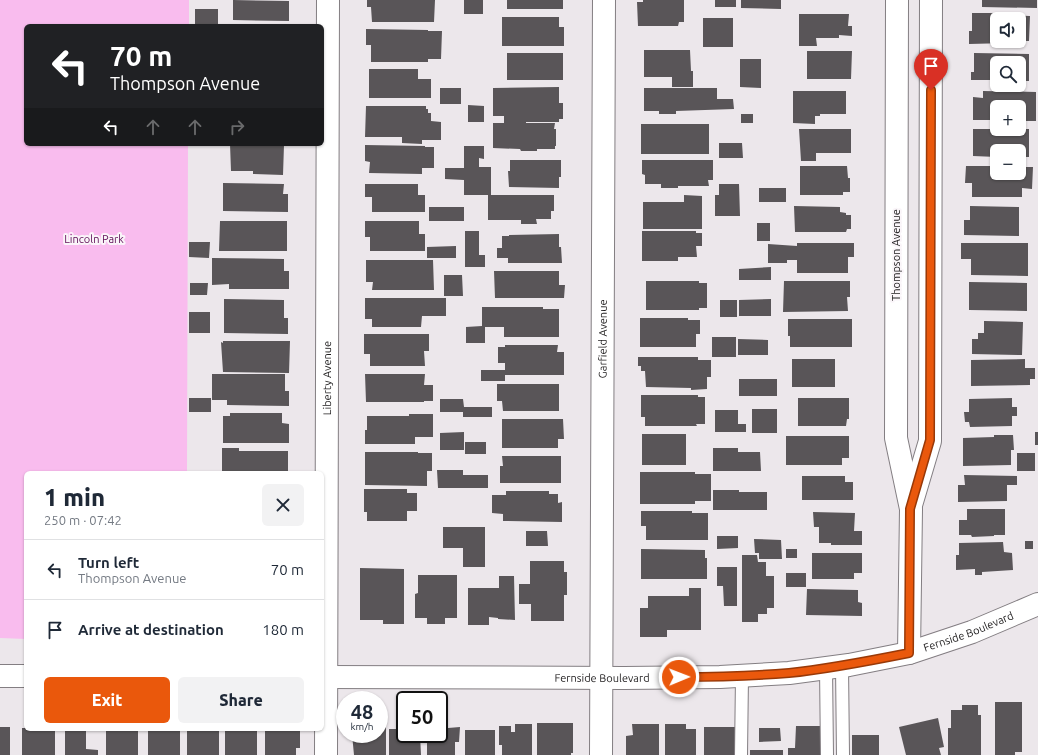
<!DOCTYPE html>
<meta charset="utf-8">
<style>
body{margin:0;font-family:Ubuntu,sans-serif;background:#f2f2f3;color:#1f2937;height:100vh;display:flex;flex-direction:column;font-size:15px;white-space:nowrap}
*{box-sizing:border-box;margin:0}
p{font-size:13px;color:#747a83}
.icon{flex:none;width:22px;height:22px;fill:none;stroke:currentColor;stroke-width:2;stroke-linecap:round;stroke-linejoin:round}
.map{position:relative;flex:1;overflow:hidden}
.drawer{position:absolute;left:24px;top:471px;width:300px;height:260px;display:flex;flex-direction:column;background:#fff;border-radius:6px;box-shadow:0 1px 3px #0004}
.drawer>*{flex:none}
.hud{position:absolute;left:24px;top:24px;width:300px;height:122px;border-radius:6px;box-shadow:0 1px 3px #0004;background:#202124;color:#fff;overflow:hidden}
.tools{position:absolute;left:990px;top:12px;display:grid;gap:8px}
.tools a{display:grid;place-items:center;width:36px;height:36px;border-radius:6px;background:#fff;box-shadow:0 1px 3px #0004;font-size:20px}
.speed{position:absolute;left:336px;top:691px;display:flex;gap:8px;font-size:20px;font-weight:700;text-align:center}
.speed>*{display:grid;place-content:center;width:52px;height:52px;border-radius:50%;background:#fff;box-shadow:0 1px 3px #0004;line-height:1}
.speed small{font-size:10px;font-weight:400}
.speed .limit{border:2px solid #111;border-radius:6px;background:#fff;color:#111}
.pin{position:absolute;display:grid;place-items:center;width:34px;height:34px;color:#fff;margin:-41px -17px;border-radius:50% 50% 50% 0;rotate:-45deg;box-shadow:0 0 4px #0007}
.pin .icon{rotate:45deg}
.me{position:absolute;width:44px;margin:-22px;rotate:89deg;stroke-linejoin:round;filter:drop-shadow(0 0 3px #0008)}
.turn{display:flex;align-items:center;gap:14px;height:84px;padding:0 20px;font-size:18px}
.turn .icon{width:52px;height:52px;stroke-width:2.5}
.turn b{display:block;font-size:28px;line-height:34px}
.lanes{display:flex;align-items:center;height:38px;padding:0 20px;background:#0003;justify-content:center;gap:20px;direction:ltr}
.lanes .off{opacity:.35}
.round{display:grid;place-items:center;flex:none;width:42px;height:42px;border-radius:6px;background:#f2f2f3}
.summary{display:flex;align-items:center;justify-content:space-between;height:68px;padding:0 20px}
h1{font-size:24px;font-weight:800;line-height:30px}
.action{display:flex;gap:8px;margin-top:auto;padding:8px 20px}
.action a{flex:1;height:46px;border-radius:6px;background:#ea580c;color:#fff;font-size:16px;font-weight:800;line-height:46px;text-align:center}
.action a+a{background:#f2f2f3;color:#1f2937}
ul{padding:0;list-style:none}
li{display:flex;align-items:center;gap:12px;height:60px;padding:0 20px;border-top:1px solid #e0e1e3}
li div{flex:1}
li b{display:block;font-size:15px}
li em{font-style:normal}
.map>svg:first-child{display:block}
.green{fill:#f9bcee}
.building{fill:#595558;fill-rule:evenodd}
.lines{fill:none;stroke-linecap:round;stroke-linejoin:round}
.service-casing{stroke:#837e82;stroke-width:14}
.minor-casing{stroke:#837e82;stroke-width:24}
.secondary-casing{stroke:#837e82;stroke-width:24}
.service{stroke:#fff;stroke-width:12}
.minor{stroke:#fff;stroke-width:22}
.secondary{stroke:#fff;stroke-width:22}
.route-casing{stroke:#983908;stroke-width:10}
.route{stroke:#ea580c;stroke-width:7}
.labels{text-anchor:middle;stroke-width:4;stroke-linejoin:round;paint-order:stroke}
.park-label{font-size:11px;fill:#5f0d57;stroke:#faf5f9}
.street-label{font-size:11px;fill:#1d1b1c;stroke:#faf5f9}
</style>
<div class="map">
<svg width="1038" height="755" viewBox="0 0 1038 755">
<rect width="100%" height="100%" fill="#ece7eb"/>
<!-- green -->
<path class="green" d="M 0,0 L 189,0 L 189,26 L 26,26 L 26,144 L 188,144 L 187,473 L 26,473 L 26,639 L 0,638 Z"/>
<!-- building -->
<path class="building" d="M 233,0 L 289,1 L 289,21 L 233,20 Z
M 367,0 L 435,0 L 434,22 L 372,22 L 371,7 L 367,7 Z
M 464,0 L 483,0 L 483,14 L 464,14 Z
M 507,0 L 563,0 L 563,9 L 507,9 Z
M 643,0 L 684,0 L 684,22 L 679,22 L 678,26 L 638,26 L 637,2 L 643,2 Z
M 715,0 L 736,0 L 736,7 L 715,7 Z
M 741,0 L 781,0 L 781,9 L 741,8 Z
M 982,0 L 1037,0 L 1037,8 L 982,7 Z
M 195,9 L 218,9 L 218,26 L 195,26 Z
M 972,13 L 1003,13 L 1003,15 L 1030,16 L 1029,41 L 1019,41 L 1019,43 L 1008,43 L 969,44 L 969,31 L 972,31 ZM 997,19 L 1019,19 L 1019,41 L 997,41 Z
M 799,14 L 849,14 L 848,26 L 852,26 L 852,36 L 839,35 L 839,38 L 816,38 L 817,46 L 799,46 Z
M 502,17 L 559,17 L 559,27 L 564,27 L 564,46 L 502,46 Z
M 703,18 L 733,18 L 733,47 L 703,47 Z
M 366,29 L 428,30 L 428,31 L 442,31 L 441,59 L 428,59 L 428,62 L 371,62 L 371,45 L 366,45 Z
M 644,50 L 690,50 L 691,71 L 693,71 L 693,87 L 672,87 L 672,77 L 644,77 Z
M 807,51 L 852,51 L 851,79 L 807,79 Z
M 507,53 L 563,53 L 563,80 L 507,80 Z
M 974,53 L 1029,54 L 1029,81 L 1019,81 L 1019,63 L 997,63 L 997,80 L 971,80 L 971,72 L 974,72 Z
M 740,59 L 761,59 L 761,88 L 740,87 Z
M 369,69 L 418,69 L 418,79 L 431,79 L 431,98 L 369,98 Z
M 559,87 L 559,103 L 563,103 L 563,119 L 559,119 L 559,122 L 526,122 L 526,123 L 555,123 L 554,129 L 556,129 L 556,146 L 555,146 L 555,149 L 537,149 L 537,151 L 521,151 L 520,149 L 493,148 L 493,123 L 504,123 L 504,116 L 493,116 L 493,88 Z
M 440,88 L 461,88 L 461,104 L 440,104 Z
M 644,88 L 717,88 L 717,99 L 733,99 L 734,109 L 676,111 L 676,114 L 659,114 L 659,111 L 644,111 Z
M 793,91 L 846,91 L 846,114 L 820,114 L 820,116 L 815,116 L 815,124 L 793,123 Z
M 983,91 L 1036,92 L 1036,121 L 1019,121 L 1019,107 L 997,107 L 997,120 L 973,120 L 973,97 L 983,98 Z
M 468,105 L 484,106 L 484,122 L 468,122 Z
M 366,106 L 426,106 L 426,109 L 428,109 L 428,113 L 431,113 L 431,121 L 441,122 L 441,140 L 422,140 L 422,144 L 402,143 L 402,137 L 365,137 Z
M 741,114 L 753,114 L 753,123 L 741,123 Z
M 641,124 L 709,124 L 709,154 L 641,154 Z
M 799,129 L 851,129 L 851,153 L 816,153 L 816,161 L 801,161 Z
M 973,129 L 1029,129 L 1029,157 L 1019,157 L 1019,151 L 997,151 L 997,157 L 973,156 Z
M 719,143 L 742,143 L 743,158 L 719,158 Z
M 230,144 L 284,145 L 283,175 L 253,174 L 253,171 L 231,171 Z
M 365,145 L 425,146 L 425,147 L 434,147 L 434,168 L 422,168 L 422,174 L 369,173 L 370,162 L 365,161 Z
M 464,146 L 484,146 L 484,159 L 479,158 L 479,167 L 491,167 L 491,195 L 554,195 L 554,211 L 551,211 L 551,219 L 536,219 L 537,224 L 521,224 L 521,220 L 488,220 L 488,195 L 464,195 L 464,180 L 445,179 L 445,168 L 464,168 Z
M 510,160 L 561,160 L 561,177 L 559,177 L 559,188 L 509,187 L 508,171 L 510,171 Z
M 642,160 L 713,160 L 713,180 L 708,180 L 709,186 L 678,186 L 678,188 L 661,188 L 661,184 L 645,184 L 645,175 L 642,174 Z
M 800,166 L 847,166 L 848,178 L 850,178 L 850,192 L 843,192 L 843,195 L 800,195 Z
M 966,166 L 997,166 L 997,173 L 1019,173 L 1019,167 L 1033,167 L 1032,189 L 1022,188 L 1022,197 L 972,197 L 972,183 L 965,183 Z
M 223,183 L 284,184 L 283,194 L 288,194 L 288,212 L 223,211 Z
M 365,184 L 418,184 L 418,195 L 425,195 L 425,212 L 372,212 L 372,197 L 365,197 Z
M 719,184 L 739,184 L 740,216 L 715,216 L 715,195 L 719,195 Z
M 759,188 L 786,188 L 786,202 L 759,202 Z
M 684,195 L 702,196 L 702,229 L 643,229 L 643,202 L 684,202 Z
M 794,206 L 840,207 L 840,212 L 846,213 L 846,215 L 851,215 L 851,229 L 847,229 L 846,232 L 795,232 Z
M 970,206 L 1019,207 L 1019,236 L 964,235 L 964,220 L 970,220 Z
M 429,207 L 464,207 L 464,221 L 429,221 Z
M 220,221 L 287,221 L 287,251 L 219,251 Z
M 365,221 L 419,221 L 419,234 L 425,234 L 425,251 L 370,251 L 370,237 L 365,237 Z
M 757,223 L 770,223 L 770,241 L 757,241 Z
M 465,231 L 479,231 L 479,255 L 485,255 L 485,267 L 465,267 Z
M 642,231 L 696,231 L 696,233 L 702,233 L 702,246 L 696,246 L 697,257 L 678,257 L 678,261 L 642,261 Z
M 559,234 L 559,247 L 561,247 L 562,263 L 508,263 L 508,258 L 497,258 L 497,248 L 502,248 L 502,236 L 509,236 L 509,235 Z
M 189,242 L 210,242 L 209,258 L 189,257 Z
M 797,243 L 854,243 L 854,257 L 848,257 L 848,273 L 797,273 L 797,260 L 787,260 L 787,263 L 768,263 L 768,244 L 797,246 Z
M 961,243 L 1028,243 L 1028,276 L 971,275 L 971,259 L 961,259 Z
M 456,246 L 456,258 L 427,258 L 427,247 Z
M 212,258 L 284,259 L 284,271 L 289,271 L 289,289 L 229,289 L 229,284 L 212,285 Z
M 366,260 L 433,260 L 434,290 L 372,290 L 373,282 L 366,282 Z
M 771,267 L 771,280 L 739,280 L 739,269 Z
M 494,271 L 559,271 L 559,285 L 565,285 L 564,298 L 495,298 Z
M 444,275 L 462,275 L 463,296 L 444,296 Z
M 646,281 L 699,281 L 699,283 L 707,283 L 707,308 L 699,308 L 699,310 L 646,310 Z
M 784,281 L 850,281 L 850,297 L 847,297 L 848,311 L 783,312 Z
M 969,282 L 1027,283 L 1027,311 L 969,310 Z
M 190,283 L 208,283 L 207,295 L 190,295 Z
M 365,298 L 446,298 L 446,316 L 422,316 L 421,327 L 372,327 L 372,319 L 365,319 Z
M 224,299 L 284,300 L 284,318 L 288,318 L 288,334 L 224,333 Z
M 771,299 L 771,316 L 739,316 L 739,300 Z
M 720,300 L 737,300 L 737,317 L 720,317 Z
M 482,307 L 543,307 L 543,309 L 559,309 L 559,337 L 504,337 L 504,327 L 485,327 L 485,343 L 466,343 L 466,327 L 482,326 Z
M 189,312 L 210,312 L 210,333 L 189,333 Z
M 640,318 L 688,318 L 688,320 L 700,320 L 700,334 L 696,334 L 696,347 L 640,347 Z
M 788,319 L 852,319 L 852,347 L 790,347 L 790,336 L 788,336 Z
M 984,321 L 1023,322 L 1022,355 L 972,354 L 972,339 L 978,339 L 978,333 L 984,333 Z
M 364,334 L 429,334 L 429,351 L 424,351 L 425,366 L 370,366 L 370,354 L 364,354 Z
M 712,337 L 736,337 L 736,357 L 712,357 Z
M 738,339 L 768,340 L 768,355 L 738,355 Z
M 223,341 L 290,341 L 289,373 L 223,372 L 221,342 L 223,343 Z
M 505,345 L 558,345 L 557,352 L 564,352 L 564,375 L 505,375 L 505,381 L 481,381 L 481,370 L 505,370 L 505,363 L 498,363 L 498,347 L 505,347 Z
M 638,357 L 698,357 L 698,360 L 711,360 L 711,377 L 707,377 L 707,389 L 691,390 L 691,388 L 646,387 L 645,371 L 641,371 L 641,366 L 638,366 Z
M 792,359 L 835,359 L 835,387 L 792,387 Z
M 1025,359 L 1025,368 L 1035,368 L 1035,379 L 1030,379 L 1030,385 L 971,386 L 971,360 Z
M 212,374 L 285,374 L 285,391 L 289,391 L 289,406 L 227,405 L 227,400 L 212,400 Z
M 365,374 L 425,374 L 424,385 L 433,385 L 433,401 L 424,401 L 424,402 L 366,402 Z
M 739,379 L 777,379 L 777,396 L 739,396 Z
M 497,384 L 559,384 L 559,411 L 503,411 L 502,401 L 497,401 Z
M 641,395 L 698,395 L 698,397 L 705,397 L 705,424 L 696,424 L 697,426 L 645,426 L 645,417 L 641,417 Z
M 189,398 L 211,398 L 211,412 L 189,412 Z
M 798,398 L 849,398 L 849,419 L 847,419 L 846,426 L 798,426 Z
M 1012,398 L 1012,407 L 1017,407 L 1017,416 L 1012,416 L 1012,426 L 970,427 L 969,422 L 965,422 L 964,412 L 969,412 L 969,399 Z
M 440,399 L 463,399 L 464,407 L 492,407 L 492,417 L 463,417 L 463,412 L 440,412 Z
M 752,409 L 777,409 L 777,433 L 752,433 Z
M 715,410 L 738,410 L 738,424 L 746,424 L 746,432 L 715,432 Z
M 230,413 L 282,413 L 282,423 L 289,424 L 289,443 L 223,443 L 223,416 L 230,416 Z
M 409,414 L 433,414 L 433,437 L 415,437 L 415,444 L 365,444 L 365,430 L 367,430 L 367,416 L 409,416 Z
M 502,419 L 563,419 L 564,439 L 558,439 L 558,448 L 502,448 Z
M 464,432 L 464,450 L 440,450 L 440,433 Z
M 1035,432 L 1038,432 L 1038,445 L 1035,445 Z
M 642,434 L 686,434 L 686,465 L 642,465 Z
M 994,435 L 1013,435 L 1014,450 L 1011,450 L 1011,465 L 963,466 L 963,438 L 994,437 Z
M 786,436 L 849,436 L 849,458 L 842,458 L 842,465 L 786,465 Z
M 465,442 L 486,442 L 486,454 L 465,454 Z
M 222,448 L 239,448 L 239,451 L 288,451 L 288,473 L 222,473 Z
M 713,448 L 738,448 L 738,452 L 760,452 L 761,471 L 713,471 Z
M 365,452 L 418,452 L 418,453 L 432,453 L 432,471 L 427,471 L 427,486 L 365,485 Z
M 1017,453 L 1035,453 L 1035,471 L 1017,471 Z
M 502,456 L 561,456 L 561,483 L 500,483 L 500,466 L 503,466 Z
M 437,470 L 463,470 L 463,475 L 488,475 L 488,488 L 438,488 Z
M 640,472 L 695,472 L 695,474 L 711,474 L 711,501 L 695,501 L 695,504 L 640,504 Z
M 964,475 L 1017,476 L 1017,485 L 1007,485 L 1007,501 L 958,502 L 958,485 L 965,485 Z
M 802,476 L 845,476 L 845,482 L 853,482 L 853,500 L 802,500 Z
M 364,489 L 407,489 L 407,493 L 417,493 L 417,511 L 407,511 L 407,521 L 367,521 L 367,512 L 364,512 Z
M 713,490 L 739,490 L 739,492 L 767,492 L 767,510 L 713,510 Z
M 506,491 L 549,491 L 549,494 L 558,494 L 558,503 L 562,502 L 562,522 L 503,521 L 503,514 L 492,513 L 492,495 L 506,495 Z
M 967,509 L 1005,509 L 1005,535 L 994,535 L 994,536 L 972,537 L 971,535 L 959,535 L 959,520 L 967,520 Z
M 641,511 L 692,511 L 692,513 L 708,513 L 708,540 L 646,540 L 646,526 L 641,526 Z
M 813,512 L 855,513 L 854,531 L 862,531 L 862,545 L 831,545 L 831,543 L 819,543 L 819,527 L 814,527 Z
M 443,527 L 485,527 L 485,567 L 463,567 L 463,548 L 443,548 Z
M 526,531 L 547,531 L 548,546 L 526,546 Z
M 717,536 L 738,536 L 738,548 L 717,549 Z
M 754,539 L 781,540 L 782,559 L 759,559 L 759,553 L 755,553 Z
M 1025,541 L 1033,541 L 1033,549 L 1025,549 Z
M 1003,542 L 1004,552 L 1012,553 L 1013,570 L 982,572 L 982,575 L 975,575 L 975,569 L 956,570 L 956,555 L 959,555 L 959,543 Z
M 641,549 L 705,550 L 705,558 L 707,558 L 707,579 L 641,579 Z
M 786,549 L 797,549 L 797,558 L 786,558 Z
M 812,553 L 862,553 L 862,573 L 854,573 L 854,579 L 812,579 Z
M 742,555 L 757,555 L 758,562 L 766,562 L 766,576 L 774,576 L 774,608 L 767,608 L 767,614 L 758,614 L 758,622 L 742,622 Z
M 530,561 L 564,561 L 564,572 L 567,572 L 567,595 L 564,595 L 564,621 L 531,621 L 531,604 L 519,604 L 519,584 L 530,584 Z
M 717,567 L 737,567 L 737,606 L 724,606 L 723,586 L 717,586 Z
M 360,568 L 404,569 L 404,624 L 383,624 L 383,620 L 360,620 Z
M 786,573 L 806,573 L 806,587 L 786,587 Z
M 418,575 L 457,575 L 457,618 L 445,618 L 445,624 L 427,624 L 427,618 L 415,618 L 415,594 L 418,593 Z
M 499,576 L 514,576 L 515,620 L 498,619 L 498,618 L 489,617 L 489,625 L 468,625 L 468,588 L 499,588 Z
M 689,588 L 701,588 L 701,630 L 667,630 L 667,637 L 640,637 L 640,608 L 648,608 L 648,596 L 689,596 Z
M 807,589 L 858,590 L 858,602 L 862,603 L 862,616 L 806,615 Z
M 995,702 L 1022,702 L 1022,752 L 1015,752 L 1015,755 L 995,755 Z
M 962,705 L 978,705 L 978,715 L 981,715 L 981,755 L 948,755 L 948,728 L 951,728 L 951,710 L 962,710 Z
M 938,718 L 944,747 L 939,748 L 941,755 L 906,755 L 899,727 Z
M 439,721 L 448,721 L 448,728 L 460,727 L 459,742 L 455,742 L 455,755 L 427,755 L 427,734 L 439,734 Z
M 379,723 L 386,723 L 386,755 L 354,755 L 352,734 L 379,734 Z
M 537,723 L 573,723 L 573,753 L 571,753 L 571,755 L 537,755 Z
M 515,724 L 532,724 L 532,755 L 502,755 L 502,745 L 499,745 L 499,726 L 511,726 L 511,732 L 515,732 Z
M 632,724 L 659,724 L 659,755 L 626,755 L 626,736 L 633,735 Z
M 665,724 L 686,724 L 686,729 L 696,729 L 696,755 L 665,755 Z
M 796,726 L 822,726 L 822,755 L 788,755 L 788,748 L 795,748 Z
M 0,727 L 10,727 L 10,755 L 0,755 Z
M 704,727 L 736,727 L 738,755 L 704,755 Z
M 22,728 L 26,728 L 26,729 L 55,729 L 55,755 L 22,755 Z
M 759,728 L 780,728 L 781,741 L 759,742 Z
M 65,729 L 86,729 L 86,749 L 98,750 L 98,755 L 65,755 Z
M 106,729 L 138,729 L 138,755 L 106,755 Z
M 148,729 L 180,729 L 180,755 L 148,755 Z
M 187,729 L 219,729 L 219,755 L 187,755 Z
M 225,729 L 257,729 L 257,755 L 225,755 Z
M 265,729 L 300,729 L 300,748 L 296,748 L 296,755 L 265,755 Z
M 389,729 L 405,729 L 405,734 L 420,734 L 421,755 L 389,755 Z
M 465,730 L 495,730 L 495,755 L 465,755 Z
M 852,735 L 879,735 L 879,755 L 852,755 Z
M 750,750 L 783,750 L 783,755 L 750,755 Z"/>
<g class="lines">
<!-- service casing -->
<g class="service-casing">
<path id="service" d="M 842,666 L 843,755
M 826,668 L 827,755
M 741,755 L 742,676"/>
</g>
<!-- minor casing -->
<g class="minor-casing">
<g id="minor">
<path d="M 897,0 L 896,438 L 911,509 L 909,653"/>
<path d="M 911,505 L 930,441 L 931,0"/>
<path id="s1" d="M 326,755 L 328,0"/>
<path id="s2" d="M 601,755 L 604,0"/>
</g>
</g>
<!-- secondary casing -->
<g class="secondary-casing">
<g id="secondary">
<path d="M 0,676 L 26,676"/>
<path id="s3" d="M 322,677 L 624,678 L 720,677 L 789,673 L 849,665 L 909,653 L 972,632 L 1038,604"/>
</g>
</g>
<!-- service -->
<use href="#service" class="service"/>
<!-- minor -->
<use href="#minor" class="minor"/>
<!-- secondary -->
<use href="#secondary" class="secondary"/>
</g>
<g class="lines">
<!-- route casing -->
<g class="route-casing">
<path id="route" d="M 679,677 C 716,677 752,676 789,673 C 829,669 869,661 909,653 L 910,509 L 930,440 L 931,90"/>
</g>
<!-- route -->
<use href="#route" class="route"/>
</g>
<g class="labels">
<!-- park labels -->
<g class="park-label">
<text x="94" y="243">Lincoln Park</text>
</g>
<!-- street labels -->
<g class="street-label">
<text transform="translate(896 255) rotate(-90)" y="4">Thompson Avenue</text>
<text dy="4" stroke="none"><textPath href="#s2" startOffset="416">Garfield Avenue</textPath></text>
<text dy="4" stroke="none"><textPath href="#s1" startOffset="377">Liberty Avenue</textPath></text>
<text dy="4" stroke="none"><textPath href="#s3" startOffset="652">Fernside Boulevard</textPath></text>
<text dy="4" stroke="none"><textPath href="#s3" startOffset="280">Fernside Boulevard</textPath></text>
</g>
</g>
</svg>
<div class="tools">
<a><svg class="icon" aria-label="sound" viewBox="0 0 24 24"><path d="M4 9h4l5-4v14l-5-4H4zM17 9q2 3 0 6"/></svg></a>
<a><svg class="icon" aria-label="search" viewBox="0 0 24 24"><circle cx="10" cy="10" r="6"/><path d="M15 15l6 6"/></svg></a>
<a>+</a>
<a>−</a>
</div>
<div class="speed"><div>48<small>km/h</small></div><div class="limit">50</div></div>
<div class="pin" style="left:931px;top:90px;background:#d93025"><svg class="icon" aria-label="arrive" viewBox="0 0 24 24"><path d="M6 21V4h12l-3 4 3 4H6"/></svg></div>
<svg class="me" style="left:679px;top:677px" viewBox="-20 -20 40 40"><circle r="17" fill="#ea580c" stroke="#fff" stroke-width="3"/><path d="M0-11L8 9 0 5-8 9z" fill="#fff"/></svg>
<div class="hud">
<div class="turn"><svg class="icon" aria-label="left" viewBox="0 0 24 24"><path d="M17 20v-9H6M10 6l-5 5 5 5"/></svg><div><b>70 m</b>Thompson Avenue</div></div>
<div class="lanes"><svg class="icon" aria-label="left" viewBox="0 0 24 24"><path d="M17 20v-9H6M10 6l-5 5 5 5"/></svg><svg class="icon off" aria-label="ahead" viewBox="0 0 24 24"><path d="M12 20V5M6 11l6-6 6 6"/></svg><svg class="icon off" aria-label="ahead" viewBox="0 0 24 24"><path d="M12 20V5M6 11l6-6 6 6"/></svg><svg class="icon off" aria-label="right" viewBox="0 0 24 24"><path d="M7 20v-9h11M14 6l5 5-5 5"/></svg></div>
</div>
<section class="drawer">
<div class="summary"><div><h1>1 min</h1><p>250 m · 07:42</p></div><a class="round"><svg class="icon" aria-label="close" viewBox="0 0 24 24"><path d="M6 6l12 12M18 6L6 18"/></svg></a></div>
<ul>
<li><svg class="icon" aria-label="left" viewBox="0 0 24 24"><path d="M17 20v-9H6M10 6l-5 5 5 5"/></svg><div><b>Turn left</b><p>Thompson Avenue</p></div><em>70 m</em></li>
<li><svg class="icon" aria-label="arrive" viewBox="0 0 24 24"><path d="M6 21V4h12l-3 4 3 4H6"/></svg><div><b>Arrive at destination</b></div><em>180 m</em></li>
</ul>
<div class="action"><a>Exit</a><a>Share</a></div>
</section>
</div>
